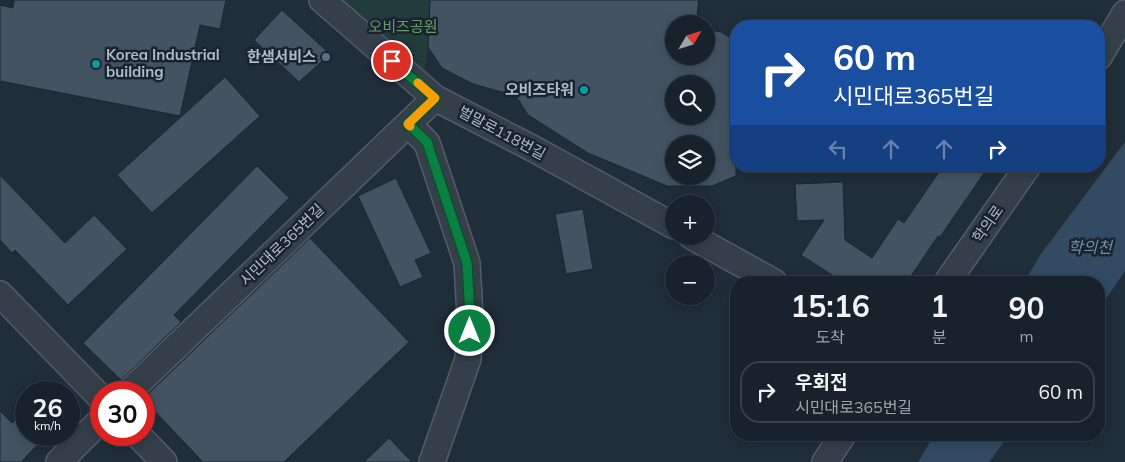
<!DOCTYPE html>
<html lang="ko">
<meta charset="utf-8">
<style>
body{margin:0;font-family:Mulish,"Noto Sans KR",sans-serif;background:#252f38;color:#f1f3f6;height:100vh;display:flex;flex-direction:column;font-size:19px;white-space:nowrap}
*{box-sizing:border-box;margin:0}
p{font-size:16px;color:#9fa4a9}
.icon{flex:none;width:28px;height:28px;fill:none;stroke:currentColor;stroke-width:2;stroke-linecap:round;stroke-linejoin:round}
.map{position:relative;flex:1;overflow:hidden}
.panel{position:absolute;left:730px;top:276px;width:375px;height:165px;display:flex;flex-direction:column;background:#18222c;border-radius:20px;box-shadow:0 2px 12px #0003,0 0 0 1px #363f48}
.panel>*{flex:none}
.top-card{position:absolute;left:730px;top:20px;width:375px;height:152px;border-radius:20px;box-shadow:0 2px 12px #0003,0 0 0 1px #363f48;background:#1a4fa0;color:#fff;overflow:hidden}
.needle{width:32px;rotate:52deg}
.controls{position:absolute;left:665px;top:15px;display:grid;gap:10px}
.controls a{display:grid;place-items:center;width:50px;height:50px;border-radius:50%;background:#18222c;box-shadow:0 2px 12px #0003,0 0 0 1px #363f48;font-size:25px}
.speed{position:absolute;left:15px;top:381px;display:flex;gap:10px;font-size:25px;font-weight:700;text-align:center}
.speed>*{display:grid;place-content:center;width:65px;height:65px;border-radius:50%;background:#18222c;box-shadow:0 2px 12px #0003,0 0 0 1px #363f48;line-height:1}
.speed small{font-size:12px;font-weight:400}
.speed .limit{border:8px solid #d22;background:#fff;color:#111}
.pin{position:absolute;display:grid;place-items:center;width:42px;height:42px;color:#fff;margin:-21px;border:2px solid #fff;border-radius:50%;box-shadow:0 1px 5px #0007}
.me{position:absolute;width:55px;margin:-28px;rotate:0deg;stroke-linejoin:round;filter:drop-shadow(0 0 4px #0008)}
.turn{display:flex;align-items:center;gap:18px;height:105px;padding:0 20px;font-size:22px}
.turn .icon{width:65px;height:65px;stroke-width:2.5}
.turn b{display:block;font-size:35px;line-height:42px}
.lanes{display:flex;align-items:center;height:48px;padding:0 20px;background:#0003;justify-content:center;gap:25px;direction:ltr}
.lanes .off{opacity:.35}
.eta{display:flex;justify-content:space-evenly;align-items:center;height:85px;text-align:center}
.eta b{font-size:30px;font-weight:700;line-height:35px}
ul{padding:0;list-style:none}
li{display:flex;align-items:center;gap:15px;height:62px;margin:0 10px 8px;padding:0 10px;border:2px solid #363f48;border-radius:20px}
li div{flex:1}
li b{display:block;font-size:19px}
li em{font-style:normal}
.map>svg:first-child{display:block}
.green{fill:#223b3b}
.water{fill:#324b63}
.building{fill:#435362;stroke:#1b2631;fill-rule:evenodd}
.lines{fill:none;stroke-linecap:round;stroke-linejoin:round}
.minor-casing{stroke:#515d68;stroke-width:28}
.minor{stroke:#343f4a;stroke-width:25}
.route-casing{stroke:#07532c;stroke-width:12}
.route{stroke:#0b8043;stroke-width:9}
.slow{stroke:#f59e0b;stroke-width:9}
.service-dot{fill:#5c6f8a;stroke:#19242f;stroke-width:2}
.culture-dot{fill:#0f9aa8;stroke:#19242f;stroke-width:2}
.labels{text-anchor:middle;stroke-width:5;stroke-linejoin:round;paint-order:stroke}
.park-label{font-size:15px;fill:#65986b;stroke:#19242f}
.poi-label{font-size:15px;font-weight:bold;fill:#aebac7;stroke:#19242f;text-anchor:end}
.street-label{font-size:15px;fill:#aebac7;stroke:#19242f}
.water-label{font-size:16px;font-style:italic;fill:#6d8eac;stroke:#19242f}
</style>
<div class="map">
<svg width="1125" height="462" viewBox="0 0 1125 462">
<rect width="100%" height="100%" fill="#202e3a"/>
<!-- green -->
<path class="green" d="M 337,0 L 431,0 L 428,47 L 424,74 Z"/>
<!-- water -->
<path class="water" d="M 1125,142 L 1125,271 L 1099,309 L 1099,282 L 1024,282 L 1041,254 Z
M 934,435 L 1009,435 L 989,462 L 918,462 Z"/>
<!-- building -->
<path class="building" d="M 14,0 L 226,0 L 220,29 L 200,25 L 180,116 L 0,81 L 0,5 L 13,8 Z
M 430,0 L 699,0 L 696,24 L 674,24 L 674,56 L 706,56 L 706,29 L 721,32 L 736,41 L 736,176 L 712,186 L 667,186 L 588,153 L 528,115 L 516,96 L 473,84 L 442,68 L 428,47 ZM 674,84 L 706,84 L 706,116 L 674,116 ZM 674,144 L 706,144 L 706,176 L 674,176 Z
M 282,10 L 330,54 L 299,82 L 254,40 Z
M 225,77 L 260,116 L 152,213 L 117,175 Z
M 257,166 L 289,198 L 174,315 L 181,322 L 121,380 L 83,343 Z
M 943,166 L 989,166 L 940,237 L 938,236 L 907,282 L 843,282 L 801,255 L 824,220 L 797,221 L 795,184 L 843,182 L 845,240 L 872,258 L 898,219 L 904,223 Z
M 0,175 L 65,243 L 94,215 L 127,249 L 68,305 L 15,250 L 12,253 L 0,240 Z
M 396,178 L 431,253 L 415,260 L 423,277 L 400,287 L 358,196 Z
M 583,209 L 593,269 L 566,274 L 555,214 Z
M 310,238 L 409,342 L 284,462 L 203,462 L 144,400 L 144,398 Z
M 26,408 L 26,435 L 47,435 L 21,462 L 0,462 L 0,411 L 12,423 Z
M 389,438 L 412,462 L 364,462 Z"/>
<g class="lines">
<!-- minor casing -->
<g class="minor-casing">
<path id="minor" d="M 322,0 L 435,98 L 532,148 L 674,226
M 1099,57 L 1125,13
M 408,124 L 427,143 L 467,263 L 470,316 L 468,359 L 432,462
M 691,236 L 774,282
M 947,282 L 1028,166
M 0,294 L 101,398
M 129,392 L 435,98
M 138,435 L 164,462
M 59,462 L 101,420
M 825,462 L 843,435"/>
</g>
<!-- minor -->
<use href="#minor" class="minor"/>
</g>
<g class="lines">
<!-- route casing -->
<g class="route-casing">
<path id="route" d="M 392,61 L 435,98 L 408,124 L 427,142 L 467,263 L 470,316 L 470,331"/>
</g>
<!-- route -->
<use href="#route" class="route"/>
<!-- slow -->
<path class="slow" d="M 410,126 L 408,124 L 435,98 L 418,83"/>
</g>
<!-- markers -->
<circle class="service-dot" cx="326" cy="57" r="5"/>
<g class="culture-dot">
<circle cx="96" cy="64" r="5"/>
<circle cx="584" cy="90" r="5"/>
</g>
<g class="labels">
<!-- park labels -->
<g class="park-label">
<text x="403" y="32">오비즈공원</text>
</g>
<!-- poi labels -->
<g class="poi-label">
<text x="106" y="60" text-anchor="start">Korea Industrial<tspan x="106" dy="17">building</tspan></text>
<text x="316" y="62">한샘서비스</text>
<text x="574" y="95">오비즈타워</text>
</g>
<!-- street labels -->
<g class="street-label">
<text transform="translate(502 133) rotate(28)" y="5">벌말로118번길</text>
<text transform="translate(988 224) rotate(-55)" y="5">학의로</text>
<text transform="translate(282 245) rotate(-44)" y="5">시민대로365번길</text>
</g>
<!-- water labels -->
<g class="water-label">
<text x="1090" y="253">학의천</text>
</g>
</g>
</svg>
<div class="controls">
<a><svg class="needle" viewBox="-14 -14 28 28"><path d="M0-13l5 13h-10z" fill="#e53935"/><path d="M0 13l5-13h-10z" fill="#9fa4a9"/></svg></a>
<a><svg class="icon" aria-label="search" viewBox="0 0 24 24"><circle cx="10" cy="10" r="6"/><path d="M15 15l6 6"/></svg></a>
<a><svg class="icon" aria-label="layers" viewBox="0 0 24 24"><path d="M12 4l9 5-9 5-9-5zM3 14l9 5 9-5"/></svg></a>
<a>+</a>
<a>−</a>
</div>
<div class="speed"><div>26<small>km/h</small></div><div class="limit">30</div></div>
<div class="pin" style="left:392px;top:61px;background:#d93025"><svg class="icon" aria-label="arrive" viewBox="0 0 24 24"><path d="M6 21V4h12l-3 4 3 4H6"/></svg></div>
<svg class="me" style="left:470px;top:331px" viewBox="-20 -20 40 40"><circle r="17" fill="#0b8043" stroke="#fff" stroke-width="3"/><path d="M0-11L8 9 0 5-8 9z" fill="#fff"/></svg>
<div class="top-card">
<div class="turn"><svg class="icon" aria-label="right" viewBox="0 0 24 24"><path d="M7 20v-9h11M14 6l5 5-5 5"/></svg><div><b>60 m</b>시민대로365번길</div></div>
<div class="lanes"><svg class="icon off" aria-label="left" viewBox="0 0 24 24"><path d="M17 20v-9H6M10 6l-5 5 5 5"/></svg><svg class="icon off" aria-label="ahead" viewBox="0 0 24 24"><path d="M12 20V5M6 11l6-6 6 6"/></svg><svg class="icon off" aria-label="ahead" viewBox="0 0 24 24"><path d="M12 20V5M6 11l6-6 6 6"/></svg><svg class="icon" aria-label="right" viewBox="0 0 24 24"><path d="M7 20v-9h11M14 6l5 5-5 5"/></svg></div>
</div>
<section class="panel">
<div class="eta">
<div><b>15:16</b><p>도착</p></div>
<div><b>1</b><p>분</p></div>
<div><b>90</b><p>m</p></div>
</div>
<ul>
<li><svg class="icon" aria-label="right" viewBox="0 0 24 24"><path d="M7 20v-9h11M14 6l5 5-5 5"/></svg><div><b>우회전</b><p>시민대로365번길</p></div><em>60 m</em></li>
</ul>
</section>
</div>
